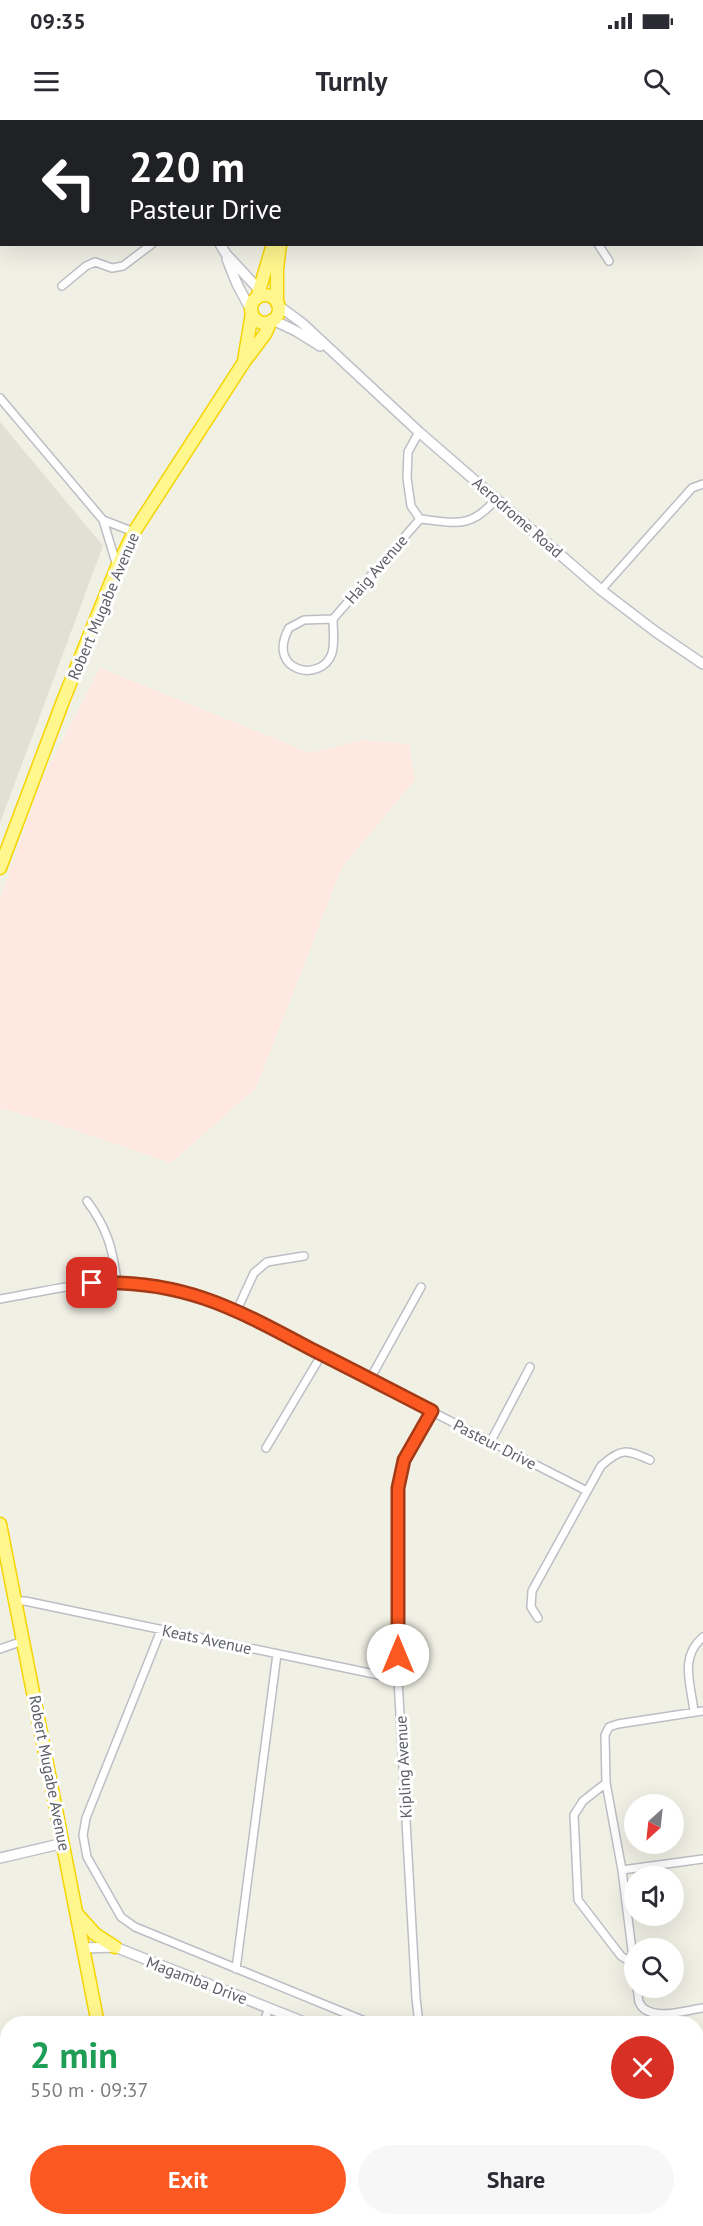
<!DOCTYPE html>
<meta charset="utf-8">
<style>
body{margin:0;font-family:"PT Sans",sans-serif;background:#f7f7f7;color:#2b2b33;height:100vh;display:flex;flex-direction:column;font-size:22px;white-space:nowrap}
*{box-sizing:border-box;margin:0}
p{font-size:20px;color:#7c7c81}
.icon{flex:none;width:33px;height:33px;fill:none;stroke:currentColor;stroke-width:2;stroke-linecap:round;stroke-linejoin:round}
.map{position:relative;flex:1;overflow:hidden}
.details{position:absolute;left:0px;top:1896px;width:704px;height:210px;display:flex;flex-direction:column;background:#fff;border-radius:24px 24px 0 0;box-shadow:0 6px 24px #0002}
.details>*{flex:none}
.guide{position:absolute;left:0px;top:0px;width:704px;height:126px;box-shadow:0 6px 24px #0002;background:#202124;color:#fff;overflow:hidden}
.needle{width:39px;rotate:207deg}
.tools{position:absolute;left:624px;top:1674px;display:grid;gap:12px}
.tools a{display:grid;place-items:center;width:60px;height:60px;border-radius:50%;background:#fff;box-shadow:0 6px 24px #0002;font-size:30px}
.pin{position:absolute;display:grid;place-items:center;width:51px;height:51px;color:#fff;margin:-26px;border-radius:12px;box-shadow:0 3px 9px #0006}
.me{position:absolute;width:66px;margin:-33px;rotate:0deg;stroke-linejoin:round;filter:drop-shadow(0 0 4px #0008)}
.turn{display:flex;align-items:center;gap:21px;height:126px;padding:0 30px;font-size:27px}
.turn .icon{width:78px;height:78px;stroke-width:2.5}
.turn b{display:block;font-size:42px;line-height:51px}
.round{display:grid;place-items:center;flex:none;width:63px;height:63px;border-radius:32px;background:#f7f7f7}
.head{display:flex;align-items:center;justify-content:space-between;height:102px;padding:0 30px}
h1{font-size:36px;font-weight:700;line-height:45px;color:#1e9e55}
.action{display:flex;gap:12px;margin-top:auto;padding:12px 30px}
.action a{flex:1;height:69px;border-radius:36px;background:#fb5921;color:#fff;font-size:24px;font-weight:700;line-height:69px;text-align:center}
.action a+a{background:#f7f7f7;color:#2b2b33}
.status{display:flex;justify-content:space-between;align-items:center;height:42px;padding:0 30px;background:#fff;direction:ltr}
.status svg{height:16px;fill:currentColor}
header{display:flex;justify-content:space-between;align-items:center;height:78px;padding:0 30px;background:#fff;font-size:27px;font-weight:700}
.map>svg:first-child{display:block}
.education{fill:#e0e0d4}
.medical{fill:#fee8e0}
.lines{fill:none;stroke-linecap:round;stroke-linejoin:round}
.street-casing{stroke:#bcbec5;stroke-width:10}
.secondary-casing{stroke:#bfc1c9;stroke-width:12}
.highway-casing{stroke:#f5d400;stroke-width:15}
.street{stroke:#fff;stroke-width:7}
.secondary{stroke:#fff;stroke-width:9}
.highway{stroke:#fff68d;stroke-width:12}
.route-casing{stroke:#a33a15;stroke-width:15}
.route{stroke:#fb5921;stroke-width:10}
.labels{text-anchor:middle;stroke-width:6;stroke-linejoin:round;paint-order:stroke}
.street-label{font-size:16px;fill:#5c5f67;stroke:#fff}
</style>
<div class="status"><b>09:35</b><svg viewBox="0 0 49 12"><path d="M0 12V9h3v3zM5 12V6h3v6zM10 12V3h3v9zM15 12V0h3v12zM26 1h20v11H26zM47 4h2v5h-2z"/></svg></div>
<header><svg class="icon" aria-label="menu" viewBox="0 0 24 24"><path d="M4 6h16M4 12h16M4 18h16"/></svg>Turnly<svg class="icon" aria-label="search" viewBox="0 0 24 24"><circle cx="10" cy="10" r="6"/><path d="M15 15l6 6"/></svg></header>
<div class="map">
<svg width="703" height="2106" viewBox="0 0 703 2106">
<rect width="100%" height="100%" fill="#f1f0e5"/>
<!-- education -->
<path class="education" d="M 0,302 L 103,426 L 0,703 Z"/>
<!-- medical -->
<path class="medical" d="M 100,548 L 310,633 L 362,620 L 409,624 L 415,660 L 342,747 L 256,968 L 171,1043 L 51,1002 L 0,988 L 0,780 L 40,664 Z"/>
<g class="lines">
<!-- street casing -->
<g class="street-casing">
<path id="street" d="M 549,0 L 550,2
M 17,2 L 18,0
M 0,18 L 2,17
M 598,124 L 609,141
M 62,166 L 86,146 L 95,142 L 112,148 L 123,146 L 152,124
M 0,278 L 103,400 L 117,446
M 419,312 L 408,332 L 407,358 L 411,386 L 420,399 C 457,403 471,409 497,378
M 103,400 L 134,412
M 601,470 L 692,368 L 703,364
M 333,499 L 304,500 L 289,508 C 265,552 322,564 332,533 C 335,523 333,510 333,499 L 420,399
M 87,1081 C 107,1108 113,1129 117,1162
M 0,1179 C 42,1172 86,1160 130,1162 C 159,1163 188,1173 216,1181 L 585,1370
M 237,1190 L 254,1153 L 267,1142 L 304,1136
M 370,1259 L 421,1167
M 491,1321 L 530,1247
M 266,1328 L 322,1234
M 15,1481 L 25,1481 L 398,1559
M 538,1498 L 531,1487 L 532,1471 L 601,1346 C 621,1328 626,1329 650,1340
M 161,1510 L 86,1698 L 83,1715 L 87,1737 L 121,1797 L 135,1807 L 372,1904
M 0,1529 L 23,1521
M 694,1592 C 691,1564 679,1537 703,1517
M 606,1663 L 583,1681 L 574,1695 L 578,1780 L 621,1836 L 634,1844
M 622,1750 L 703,1739
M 634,1846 L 622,1750 L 606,1663 L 605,1615 L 609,1607 L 618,1604 L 703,1591
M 236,1849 L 277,1534
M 637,1868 C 638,1872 638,1878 639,1882 C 648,1903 686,1890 703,1888
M 263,1904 L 269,1888
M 419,1904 L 416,1878 L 398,1559 L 398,1368 L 404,1340 L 432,1291
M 696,2078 L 703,2081
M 200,2098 L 202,2106
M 357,2106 L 360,2098
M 636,2106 L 638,2098"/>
</g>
<!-- secondary casing -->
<g class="secondary-casing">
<path id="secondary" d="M 141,0 L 142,2
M 220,124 L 226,134 L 264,175
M 227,139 L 237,164 L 252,192
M 279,186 L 302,203 L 419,312 L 601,470 L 656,512 L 703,544
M 273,200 L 296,211 L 320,226
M 0,1738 L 64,1723
M 83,1828 L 115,1827 L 309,1904
M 696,2052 L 703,2054"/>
</g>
<!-- highway casing -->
<g class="highway-casing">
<path id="highway" d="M 322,2 L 323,0
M251 189a14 14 0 1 1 28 0a14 14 0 1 1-28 0Z
M 257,178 L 273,124
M 277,183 L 277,149 L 280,124
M 244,241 L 252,193
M 0,748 L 63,581 L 117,447 L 134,412 L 244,242 L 265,214 L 271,201
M 0,1404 L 98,1904
M 78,1795 L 95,1814 L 115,1827
M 160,2098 L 163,2106
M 175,2098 L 178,2106"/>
</g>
<!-- street -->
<use href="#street" class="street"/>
<!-- secondary -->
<use href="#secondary" class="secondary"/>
<!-- highway -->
<use href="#highway" class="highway"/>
</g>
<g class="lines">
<!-- route casing -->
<g class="route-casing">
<path id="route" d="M 92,1163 C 183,1159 236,1189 313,1230 C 353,1250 393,1271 432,1291 L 404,1340 L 398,1368 L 398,1535"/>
</g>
<!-- route -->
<use href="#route" class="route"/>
</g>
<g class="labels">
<!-- street labels -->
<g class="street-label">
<text transform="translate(518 397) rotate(41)" y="6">Aerodrome Road</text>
<text transform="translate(376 449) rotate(-49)" y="6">Haig Avenue</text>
<text transform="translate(103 486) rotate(-67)" y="6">Robert Mugabe Avenue</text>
<text transform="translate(495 1324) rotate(27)" y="6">Pasteur Drive</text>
<text transform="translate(207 1519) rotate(12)" y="6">Keats Avenue</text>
<text transform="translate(403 1647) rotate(-93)" y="6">Kipling Avenue</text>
<text transform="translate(50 1653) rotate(79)" y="6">Robert Mugabe Avenue</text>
<text transform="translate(197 1860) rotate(21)" y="6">Magamba Drive</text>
</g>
</g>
</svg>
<div class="tools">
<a><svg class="needle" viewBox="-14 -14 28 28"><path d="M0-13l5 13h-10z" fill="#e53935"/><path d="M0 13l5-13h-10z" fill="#7c7c81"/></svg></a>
<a><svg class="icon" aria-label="sound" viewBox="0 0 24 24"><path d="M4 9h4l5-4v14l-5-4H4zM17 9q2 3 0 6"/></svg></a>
<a><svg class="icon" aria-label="search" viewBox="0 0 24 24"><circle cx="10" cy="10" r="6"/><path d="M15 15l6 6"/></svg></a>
</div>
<div class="pin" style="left:92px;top:1163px;background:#d93025"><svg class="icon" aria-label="arrive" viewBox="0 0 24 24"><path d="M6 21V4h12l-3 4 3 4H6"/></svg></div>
<svg class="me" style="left:398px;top:1535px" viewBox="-20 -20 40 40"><circle r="19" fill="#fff"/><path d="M0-13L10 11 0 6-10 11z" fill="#fb5921"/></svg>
<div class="guide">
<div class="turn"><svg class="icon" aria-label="left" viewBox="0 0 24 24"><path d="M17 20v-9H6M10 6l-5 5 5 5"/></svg><div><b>220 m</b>Pasteur Drive</div></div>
</div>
<section class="details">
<div class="head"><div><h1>2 min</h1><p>550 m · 09:37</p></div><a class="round" style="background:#d93025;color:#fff"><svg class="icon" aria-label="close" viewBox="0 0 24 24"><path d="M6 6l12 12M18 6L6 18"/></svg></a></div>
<div class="action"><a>Exit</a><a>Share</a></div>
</section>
</div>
